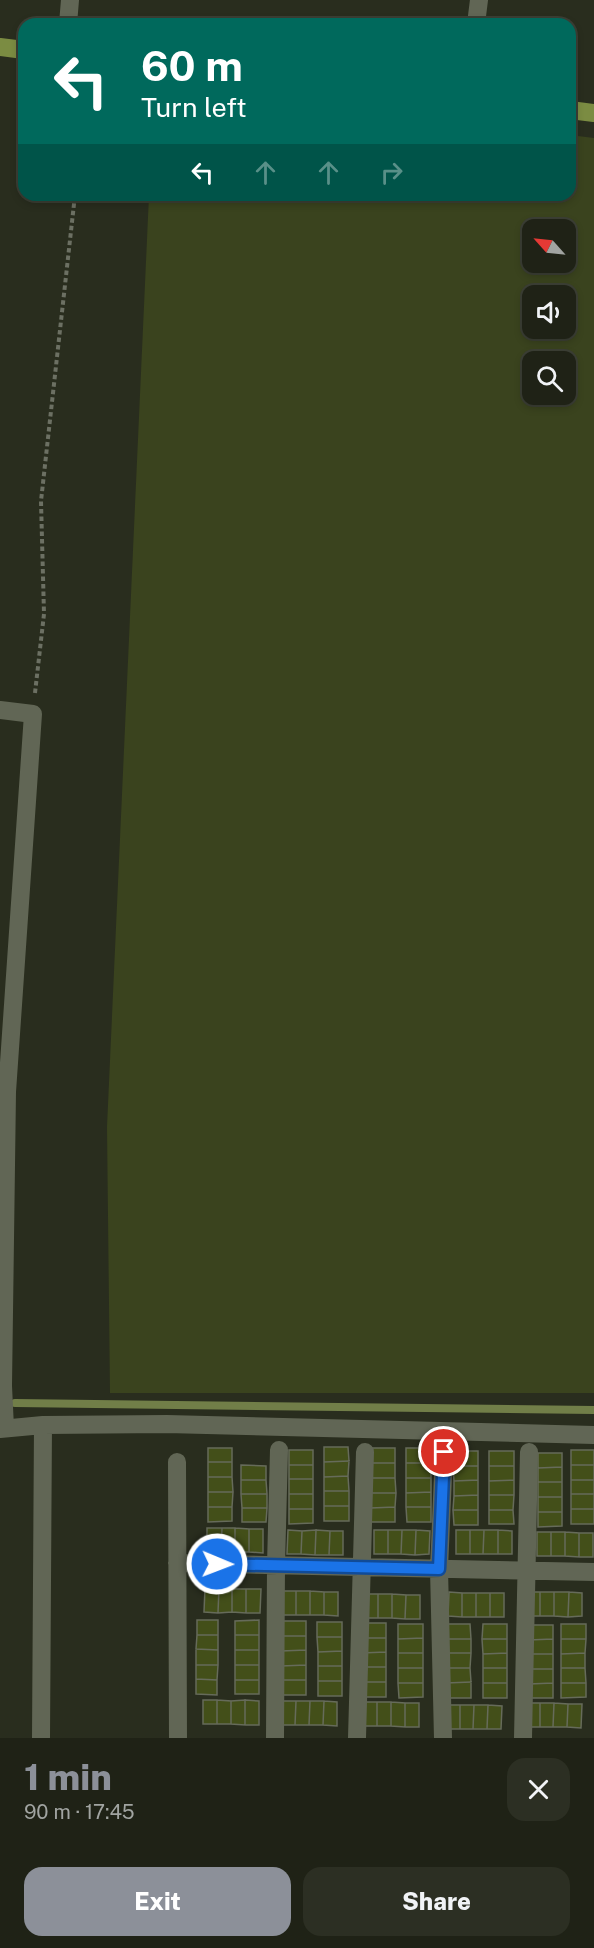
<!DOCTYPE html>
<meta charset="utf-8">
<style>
body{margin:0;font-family:"Public Sans",sans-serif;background:#2c2f23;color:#f1f3f6;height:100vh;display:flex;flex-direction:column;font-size:22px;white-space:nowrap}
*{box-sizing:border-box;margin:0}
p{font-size:20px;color:#a1a4a1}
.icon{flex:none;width:33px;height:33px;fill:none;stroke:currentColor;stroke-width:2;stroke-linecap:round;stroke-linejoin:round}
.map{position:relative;height:1738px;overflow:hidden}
.details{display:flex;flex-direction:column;background:#1f2216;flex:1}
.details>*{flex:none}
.hud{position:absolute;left:18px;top:18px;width:558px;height:183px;border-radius:18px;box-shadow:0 3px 9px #0003,0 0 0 2px #3c3f35;background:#00695c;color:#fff;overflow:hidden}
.needle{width:39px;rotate:297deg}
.tools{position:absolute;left:522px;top:219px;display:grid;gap:12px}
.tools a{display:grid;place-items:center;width:54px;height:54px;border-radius:12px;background:#1f2216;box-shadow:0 3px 9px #0003,0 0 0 2px #3c3f35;font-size:30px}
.pin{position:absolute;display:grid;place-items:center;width:51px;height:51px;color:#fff;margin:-26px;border:3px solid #fff;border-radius:50%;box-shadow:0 2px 6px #0007}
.me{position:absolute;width:66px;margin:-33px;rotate:91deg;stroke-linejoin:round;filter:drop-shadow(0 0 4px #0008)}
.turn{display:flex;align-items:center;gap:21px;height:126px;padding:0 24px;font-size:27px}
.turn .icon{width:78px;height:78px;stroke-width:2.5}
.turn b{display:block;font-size:42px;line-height:51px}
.lanes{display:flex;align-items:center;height:57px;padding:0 24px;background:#0003;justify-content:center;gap:30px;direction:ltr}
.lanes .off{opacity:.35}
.round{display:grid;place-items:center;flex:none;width:63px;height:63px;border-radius:18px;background:#2c2f23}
.summary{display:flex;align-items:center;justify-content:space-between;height:102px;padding:0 24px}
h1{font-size:36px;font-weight:800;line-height:45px;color:#8c9099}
.primary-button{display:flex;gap:12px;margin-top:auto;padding:12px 24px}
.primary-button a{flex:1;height:69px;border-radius:18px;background:#8c9099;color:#fff;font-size:24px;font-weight:800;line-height:69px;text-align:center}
.primary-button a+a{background:#2c2f23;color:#f1f3f6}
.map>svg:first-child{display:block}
.green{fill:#3a431e;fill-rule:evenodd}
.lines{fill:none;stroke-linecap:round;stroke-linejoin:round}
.stream{stroke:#717e48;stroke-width:8}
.building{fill:#434f19;stroke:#666b5a;stroke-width:1.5}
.path{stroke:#6c7063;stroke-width:4;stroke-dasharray:4.5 3;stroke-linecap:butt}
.minor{stroke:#616655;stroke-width:18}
.major{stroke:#7b8c42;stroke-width:18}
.route-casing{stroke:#114b97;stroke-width:15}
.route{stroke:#1a73e8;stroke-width:10}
</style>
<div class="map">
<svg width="594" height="1738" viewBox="0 0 594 1738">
<rect width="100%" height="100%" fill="#292d1e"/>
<!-- green -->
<path class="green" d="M 570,135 L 594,138 L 594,1393 L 110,1393 L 107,1127 L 149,195 L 570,195 ZM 532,230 L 566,230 L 566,262 L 532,262 ZM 532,296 L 566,296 L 566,328 L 532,328 ZM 532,362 L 566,362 L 566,394 L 532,394 Z"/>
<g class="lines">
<!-- stream -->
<path class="stream" d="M 15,1403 L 594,1410"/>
</g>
<!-- building -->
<path class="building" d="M 324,1447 L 348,1447 L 349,1461 L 324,1462 Z
M 208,1448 L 232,1448 L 232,1462 L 208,1462 Z
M 371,1448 L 395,1448 L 395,1463 L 371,1463 Z
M 406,1448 L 430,1448 L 431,1463 L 406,1463 Z
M 289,1450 L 313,1450 L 313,1465 L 289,1465 Z
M 571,1450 L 594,1450 L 594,1465 L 571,1465 Z
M 453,1451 L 478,1451 L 478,1466 L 453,1466 Z
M 489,1451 L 514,1451 L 514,1466 L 489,1466 Z
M 538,1453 L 562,1453 L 562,1467 L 538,1468 Z
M 349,1461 L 348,1476 L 324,1477 L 324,1462 Z
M 208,1462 L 232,1462 L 232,1477 L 208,1477 Z
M 371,1463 L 395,1463 L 395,1478 L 371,1478 Z
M 406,1463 L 431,1463 L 431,1478 L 406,1478 Z
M 241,1465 L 266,1466 L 266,1480 L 241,1480 Z
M 289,1465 L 313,1465 L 313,1479 L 289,1479 Z
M 571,1465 L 594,1465 L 594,1480 L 571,1480 Z
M 453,1466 L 478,1466 L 478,1480 L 454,1481 Z
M 489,1466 L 514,1466 L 514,1480 L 489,1481 Z
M 562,1467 L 562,1482 L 538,1482 L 538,1468 Z
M 348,1476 L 349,1491 L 324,1491 L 324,1477 Z
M 208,1477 L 232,1477 L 233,1492 L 208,1492 Z
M 371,1478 L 395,1478 L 396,1493 L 371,1493 Z
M 406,1478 L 431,1478 L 431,1492 L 406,1493 Z
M 289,1479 L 313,1479 L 313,1494 L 289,1494 Z
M 241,1480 L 266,1480 L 267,1494 L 241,1494 Z
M 478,1480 L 478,1495 L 454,1496 L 454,1481 Z
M 514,1480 L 514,1495 L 489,1495 L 489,1481 Z
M 571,1480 L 594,1480 L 594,1494 L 571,1494 Z
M 538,1482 L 562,1482 L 562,1497 L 538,1497 Z
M 324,1491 L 349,1491 L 349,1506 L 324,1506 Z
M 208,1492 L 233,1492 L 232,1507 L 208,1507 Z
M 431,1492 L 431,1507 L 406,1507 L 406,1493 Z
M 371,1493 L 396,1493 L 395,1507 L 371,1508 Z
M 241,1494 L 267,1494 L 267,1508 L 242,1508 Z
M 289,1494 L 313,1494 L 313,1509 L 289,1509 Z
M 571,1494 L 594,1494 L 594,1509 L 571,1509 Z
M 478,1495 L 478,1510 L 453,1510 L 454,1496 Z
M 489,1495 L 514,1495 L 513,1510 L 489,1510 Z
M 538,1497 L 562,1497 L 562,1512 L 538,1512 Z
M 324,1506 L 349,1506 L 349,1521 L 324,1521 Z
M 208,1507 L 232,1507 L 232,1521 L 208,1522 Z
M 395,1507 L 395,1522 L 371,1522 L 371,1508 Z
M 406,1507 L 431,1507 L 431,1522 L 407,1522 Z
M 242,1508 L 267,1508 L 266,1522 L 242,1522 Z
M 289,1509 L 313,1509 L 313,1523 L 289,1524 Z
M 571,1509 L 594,1509 L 594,1524 L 571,1524 Z
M 453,1510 L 478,1510 L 478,1525 L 454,1525 Z
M 489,1510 L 513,1510 L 514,1524 L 489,1524 Z
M 538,1512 L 562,1512 L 562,1526 L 538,1527 Z
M 207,1528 L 222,1528 L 221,1552 L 207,1552 Z
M 222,1528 L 235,1528 L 235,1552 L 221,1552 Z
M 235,1528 L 249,1529 L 249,1552 L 235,1552 Z
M 249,1529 L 263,1529 L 263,1553 L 249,1552 Z
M 288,1530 L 302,1531 L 301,1554 L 287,1554 Z
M 316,1530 L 315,1555 L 301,1554 L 302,1531 Z
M 316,1530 L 330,1531 L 329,1555 L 315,1555 Z
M 374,1530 L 388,1530 L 388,1554 L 374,1554 Z
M 388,1530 L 402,1530 L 401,1554 L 388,1554 Z
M 402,1530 L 416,1530 L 415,1555 L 401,1554 Z
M 416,1530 L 430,1531 L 429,1554 L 415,1555 Z
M 456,1530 L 470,1530 L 470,1554 L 456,1554 Z
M 470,1530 L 484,1530 L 483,1554 L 470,1554 Z
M 484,1530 L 498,1530 L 498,1554 L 483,1554 Z
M 498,1530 L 512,1531 L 512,1554 L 498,1554 Z
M 330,1531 L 343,1531 L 343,1555 L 329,1555 Z
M 537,1532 L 551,1532 L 551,1556 L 537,1556 Z
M 551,1532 L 565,1532 L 565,1556 L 551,1556 Z
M 565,1532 L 579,1533 L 579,1557 L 565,1556 Z
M 579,1533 L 593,1533 L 593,1557 L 579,1557 Z
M 205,1588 L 219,1588 L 218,1613 L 204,1612 Z
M 219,1588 L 232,1589 L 232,1612 L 218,1613 Z
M 232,1589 L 246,1589 L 246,1613 L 232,1612 Z
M 246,1589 L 261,1589 L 260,1613 L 246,1613 Z
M 282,1591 L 296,1591 L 296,1615 L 282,1615 Z
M 296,1591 L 310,1591 L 310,1615 L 296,1615 Z
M 310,1591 L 324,1592 L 324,1615 L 310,1615 Z
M 324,1592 L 338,1592 L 338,1616 L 324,1615 Z
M 449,1592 L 462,1593 L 462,1617 L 448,1616 Z
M 527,1592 L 540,1592 L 540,1616 L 526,1616 Z
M 540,1592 L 554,1592 L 554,1616 L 540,1616 Z
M 554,1592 L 569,1592 L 568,1617 L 554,1616 Z
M 569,1592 L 582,1593 L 582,1616 L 568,1617 Z
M 462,1593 L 476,1593 L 476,1617 L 462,1617 Z
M 476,1593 L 490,1593 L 490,1617 L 476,1617 Z
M 490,1593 L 504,1593 L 504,1617 L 490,1617 Z
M 364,1594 L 378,1594 L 378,1618 L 364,1618 Z
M 378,1594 L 392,1594 L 392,1618 L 378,1618 Z
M 392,1594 L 406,1595 L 405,1619 L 392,1618 Z
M 406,1595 L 420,1595 L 420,1619 L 405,1619 Z
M 197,1620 L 218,1620 L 218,1635 L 197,1635 Z
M 259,1620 L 259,1635 L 235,1635 L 235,1621 Z
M 281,1621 L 306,1621 L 306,1636 L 282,1636 Z
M 317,1622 L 342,1622 L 342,1637 L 317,1637 Z
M 361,1623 L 386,1623 L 386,1638 L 361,1638 Z
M 398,1624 L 423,1624 L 423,1638 L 398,1639 Z
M 446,1624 L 470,1624 L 471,1639 L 446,1639 Z
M 483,1624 L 507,1624 L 507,1639 L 482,1639 Z
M 561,1624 L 586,1624 L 586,1639 L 561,1639 Z
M 528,1625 L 553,1625 L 553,1639 L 528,1640 Z
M 197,1635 L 218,1635 L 218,1650 L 196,1649 Z
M 235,1635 L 259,1635 L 259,1650 L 235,1650 Z
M 282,1636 L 306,1636 L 306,1650 L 281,1651 Z
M 317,1637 L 342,1637 L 342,1651 L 318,1652 Z
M 361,1638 L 386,1638 L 386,1652 L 361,1653 Z
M 423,1638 L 423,1653 L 398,1653 L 398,1639 Z
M 446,1639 L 471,1639 L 471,1653 L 446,1653 Z
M 482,1639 L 507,1639 L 507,1653 L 483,1654 Z
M 553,1639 L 553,1654 L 528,1654 L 528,1640 Z
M 561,1639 L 586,1639 L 585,1653 L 561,1654 Z
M 196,1649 L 218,1650 L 218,1665 L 196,1665 Z
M 235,1650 L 259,1650 L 259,1665 L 235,1665 Z
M 306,1650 L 306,1665 L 281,1666 L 281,1651 Z
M 342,1651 L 342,1666 L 318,1666 L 318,1652 Z
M 386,1652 L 386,1667 L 361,1667 L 361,1653 Z
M 398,1653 L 423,1653 L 423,1668 L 398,1668 Z
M 446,1653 L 471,1653 L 470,1668 L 446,1668 Z
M 507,1653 L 507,1668 L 483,1668 L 483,1654 Z
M 585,1653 L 585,1668 L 561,1668 L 561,1654 Z
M 528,1654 L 553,1654 L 553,1669 L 529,1669 Z
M 196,1665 L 218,1665 L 217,1680 L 196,1679 Z
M 235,1665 L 259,1665 L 259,1680 L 235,1680 Z
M 306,1665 L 306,1680 L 281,1680 L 281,1666 Z
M 318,1666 L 342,1666 L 342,1681 L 318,1681 Z
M 361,1667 L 386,1667 L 386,1682 L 361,1682 Z
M 398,1668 L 423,1668 L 423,1683 L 398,1683 Z
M 446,1668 L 470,1668 L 471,1682 L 446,1683 Z
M 483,1668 L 507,1668 L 507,1683 L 483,1683 Z
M 561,1668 L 585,1668 L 586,1683 L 561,1683 Z
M 529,1669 L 553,1669 L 553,1683 L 529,1684 Z
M 196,1679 L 217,1680 L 217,1695 L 196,1694 Z
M 235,1680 L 259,1680 L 259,1694 L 235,1694 Z
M 281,1680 L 306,1680 L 306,1695 L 282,1695 Z
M 318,1681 L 342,1681 L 342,1696 L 318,1696 Z
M 361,1682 L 386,1682 L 386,1697 L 362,1697 Z
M 471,1682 L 471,1698 L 446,1698 L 446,1683 Z
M 398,1683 L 423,1683 L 423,1697 L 399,1698 Z
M 483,1683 L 507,1683 L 507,1698 L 483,1698 Z
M 553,1683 L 553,1698 L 528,1698 L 529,1684 Z
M 561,1683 L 586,1683 L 586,1697 L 561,1698 Z
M 203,1700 L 217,1700 L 217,1724 L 203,1724 Z
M 217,1700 L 231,1701 L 231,1724 L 217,1724 Z
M 245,1700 L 245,1725 L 231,1724 L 231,1701 Z
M 245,1700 L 259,1701 L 259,1725 L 245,1725 Z
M 282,1701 L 296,1701 L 295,1725 L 281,1725 Z
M 296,1701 L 310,1701 L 309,1725 L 295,1725 Z
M 310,1701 L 324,1701 L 323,1725 L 309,1725 Z
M 324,1701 L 337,1702 L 337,1726 L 323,1725 Z
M 363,1702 L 377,1702 L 377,1726 L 363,1726 Z
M 377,1702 L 391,1702 L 391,1726 L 377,1726 Z
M 391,1702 L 405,1703 L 405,1727 L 391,1726 Z
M 405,1703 L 419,1703 L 419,1727 L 405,1727 Z
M 526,1703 L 540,1703 L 540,1727 L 525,1727 Z
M 540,1703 L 554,1703 L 553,1727 L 540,1727 Z
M 554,1703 L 568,1704 L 567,1727 L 553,1727 Z
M 568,1704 L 582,1704 L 581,1728 L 567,1727 Z
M 446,1705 L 460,1705 L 460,1729 L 446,1729 Z
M 460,1705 L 474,1705 L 473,1729 L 460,1729 Z
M 474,1705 L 488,1705 L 487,1729 L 473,1729 Z
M 488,1705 L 502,1706 L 501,1729 L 487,1729 Z"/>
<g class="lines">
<!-- path -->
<path class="path" d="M 35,693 L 44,614 L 41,501 L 75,195"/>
<!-- minor -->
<path class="minor" d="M 68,24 L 70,0
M 476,24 L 479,0
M 0,710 L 33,714 L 7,1092 L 3,1386 L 5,1428
M 0,1429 L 43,1425 L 167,1424 L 594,1435
M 177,1462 L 178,1738
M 177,1563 L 594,1572
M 41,1738 L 43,1425
M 275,1738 L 276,1565 L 279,1450
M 357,1738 L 365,1452
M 443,1738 L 439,1569 L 444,1452
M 523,1738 L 529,1452"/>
<!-- major -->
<path class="major" d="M 0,47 L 24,50
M 570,110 L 594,113"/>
</g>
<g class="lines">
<!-- route casing -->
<g class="route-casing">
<path id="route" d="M 217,1564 L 439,1569 L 444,1452"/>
</g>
<!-- route -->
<use href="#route" class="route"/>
</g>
</svg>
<div class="tools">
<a><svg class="needle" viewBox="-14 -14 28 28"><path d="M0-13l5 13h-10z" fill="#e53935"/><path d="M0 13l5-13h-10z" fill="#a1a4a1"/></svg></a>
<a><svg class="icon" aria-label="sound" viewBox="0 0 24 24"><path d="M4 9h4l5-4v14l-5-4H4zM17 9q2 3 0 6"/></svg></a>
<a><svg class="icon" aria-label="search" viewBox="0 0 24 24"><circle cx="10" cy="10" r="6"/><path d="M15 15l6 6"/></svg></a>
</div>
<div class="pin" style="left:444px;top:1452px;background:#d93025"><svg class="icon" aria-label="arrive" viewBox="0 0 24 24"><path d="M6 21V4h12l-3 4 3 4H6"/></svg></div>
<svg class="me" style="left:217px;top:1564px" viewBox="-20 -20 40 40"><circle r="17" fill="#1a73e8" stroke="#fff" stroke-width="3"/><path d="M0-11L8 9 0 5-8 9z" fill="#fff"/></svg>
<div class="hud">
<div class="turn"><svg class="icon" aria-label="left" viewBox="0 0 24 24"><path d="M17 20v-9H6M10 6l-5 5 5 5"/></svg><div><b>60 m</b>Turn left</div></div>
<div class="lanes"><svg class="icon" aria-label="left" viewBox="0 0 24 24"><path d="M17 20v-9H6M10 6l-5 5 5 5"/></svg><svg class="icon off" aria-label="ahead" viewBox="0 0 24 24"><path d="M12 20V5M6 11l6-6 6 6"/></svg><svg class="icon off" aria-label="ahead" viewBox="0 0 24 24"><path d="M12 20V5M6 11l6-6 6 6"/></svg><svg class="icon off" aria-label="right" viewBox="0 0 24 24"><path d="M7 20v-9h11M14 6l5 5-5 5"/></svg></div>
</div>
</div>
<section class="details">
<div class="summary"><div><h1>1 min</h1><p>90 m · 17:45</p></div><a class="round"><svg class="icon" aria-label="close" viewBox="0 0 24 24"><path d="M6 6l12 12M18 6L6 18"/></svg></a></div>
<div class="primary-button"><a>Exit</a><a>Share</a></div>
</section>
